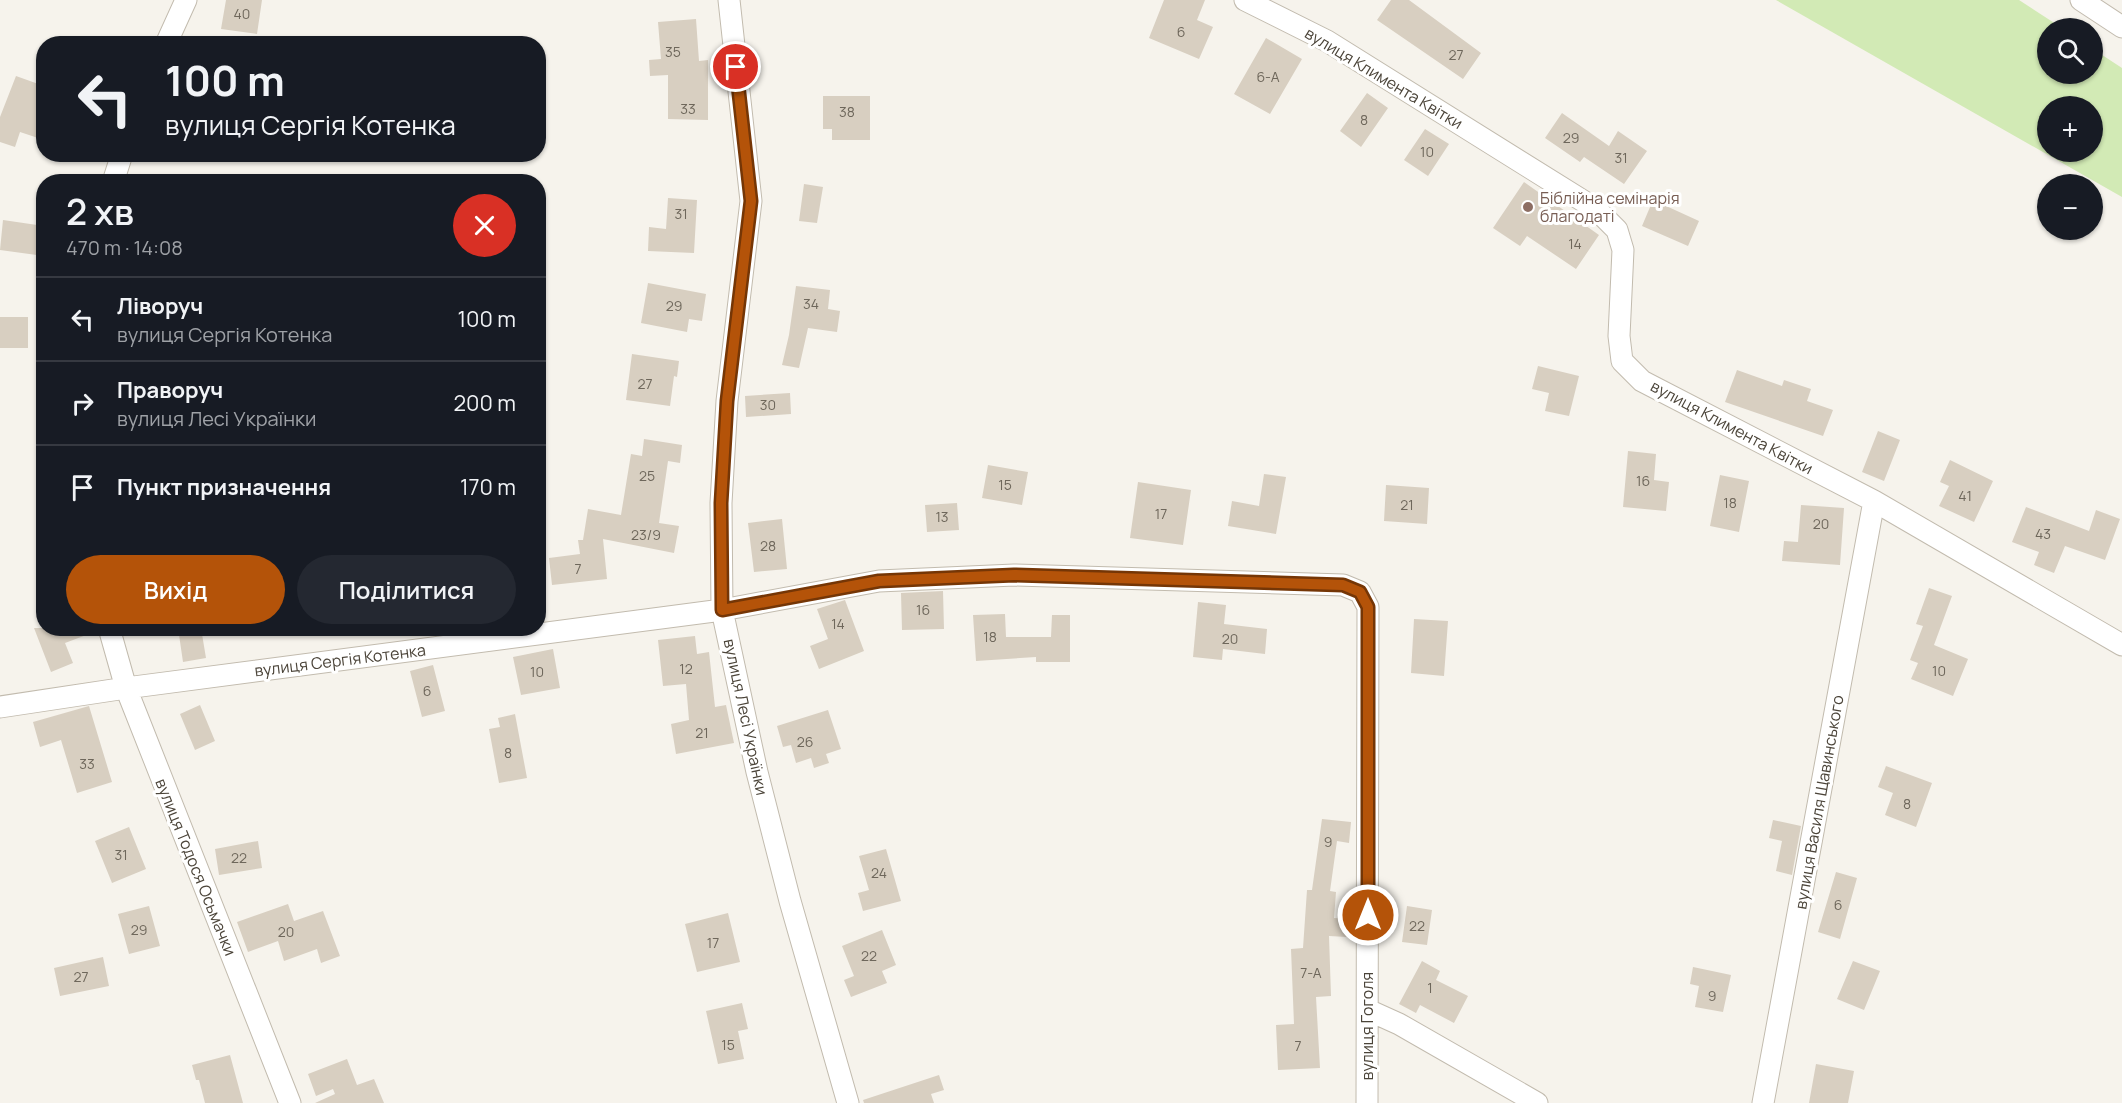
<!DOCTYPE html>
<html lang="uk">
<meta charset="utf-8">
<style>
body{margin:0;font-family:Manrope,sans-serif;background:#242831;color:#f1f3f6;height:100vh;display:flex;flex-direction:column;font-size:22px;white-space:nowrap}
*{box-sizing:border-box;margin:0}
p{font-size:20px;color:#9ea1a6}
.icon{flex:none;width:33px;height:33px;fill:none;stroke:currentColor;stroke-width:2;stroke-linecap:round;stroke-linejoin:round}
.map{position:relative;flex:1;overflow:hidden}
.drawer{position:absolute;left:36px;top:174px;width:510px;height:462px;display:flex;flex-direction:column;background:#171b24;border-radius:24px;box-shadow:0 2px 4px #0004}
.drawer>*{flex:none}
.hud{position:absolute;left:36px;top:36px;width:510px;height:126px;border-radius:24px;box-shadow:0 2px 4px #0004;background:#171b24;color:#f1f3f6;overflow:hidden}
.tools{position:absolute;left:2037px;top:18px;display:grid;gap:12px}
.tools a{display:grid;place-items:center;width:66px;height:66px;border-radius:50%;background:#171b24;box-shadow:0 2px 4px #0004;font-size:30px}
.pin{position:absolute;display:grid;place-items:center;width:51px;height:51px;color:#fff;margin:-26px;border:3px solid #fff;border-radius:50%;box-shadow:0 2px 6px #0007}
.me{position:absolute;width:66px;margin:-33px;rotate:0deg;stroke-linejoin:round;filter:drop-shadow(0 0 4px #0008)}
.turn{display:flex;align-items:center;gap:21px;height:126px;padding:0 30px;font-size:27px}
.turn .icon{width:78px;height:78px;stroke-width:2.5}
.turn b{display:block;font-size:42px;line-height:51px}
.round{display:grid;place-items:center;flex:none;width:63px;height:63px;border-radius:32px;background:#242831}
.head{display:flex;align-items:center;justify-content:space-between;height:102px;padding:0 30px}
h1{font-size:36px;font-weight:600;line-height:45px}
.action{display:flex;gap:12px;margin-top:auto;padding:12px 30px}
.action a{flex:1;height:69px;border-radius:36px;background:#b45309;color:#fff;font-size:24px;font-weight:600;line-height:69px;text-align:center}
.action a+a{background:#242831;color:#f1f3f6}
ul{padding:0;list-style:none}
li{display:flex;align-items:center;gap:18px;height:84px;padding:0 30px;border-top:2px solid #363941}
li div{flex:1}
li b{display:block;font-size:22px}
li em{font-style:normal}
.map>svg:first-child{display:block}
.green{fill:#d2eab5;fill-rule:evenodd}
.building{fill:#d8cfc1}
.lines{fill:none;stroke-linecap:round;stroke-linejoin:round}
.minor-casing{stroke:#c2bbae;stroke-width:23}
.minor{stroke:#fff;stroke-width:21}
.route-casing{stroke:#753606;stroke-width:15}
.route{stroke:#b45309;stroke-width:10}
.education-dot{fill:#8d6e63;stroke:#fff;stroke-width:2}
.labels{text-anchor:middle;stroke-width:6;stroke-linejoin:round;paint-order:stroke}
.number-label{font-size:14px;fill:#6e675b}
.street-label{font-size:16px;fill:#4b4439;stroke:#fff}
.education-label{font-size:16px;fill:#785e54;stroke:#fff;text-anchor:start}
</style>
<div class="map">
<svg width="2122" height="1103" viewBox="0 0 2122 1103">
<rect width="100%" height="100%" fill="#f6f3ec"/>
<!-- green -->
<path class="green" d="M 1776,0 L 2019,0 L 2062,28 L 2048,28 L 2048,74 L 2092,74 L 2093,49 L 2122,68 L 2122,197 ZM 2048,106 L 2092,106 L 2092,152 L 2048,152 Z"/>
<!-- building -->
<path class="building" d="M 226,0 L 262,0 L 257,34 L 221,29 Z
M 1164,0 L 1205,0 L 1197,20 L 1213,27 L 1199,59 L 1149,38 Z
M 1391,0 L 1409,0 L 1481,53 L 1463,79 L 1377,20 Z
M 696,19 L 699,61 L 708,60 L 708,120 L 668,119 L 668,75 L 650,76 L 649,60 L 661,59 L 658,22 Z
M 1266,38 L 1302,59 L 1270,114 L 1234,94 Z
M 16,76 L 44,86 L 44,140 L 20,132 L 15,147 L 0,142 L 0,117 Z
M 1367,93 L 1388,108 L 1361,147 L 1340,131 Z
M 823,96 L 870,96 L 870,140 L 832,140 L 832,129 L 823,129 Z
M 1562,113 L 1609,146 L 1618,131 L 1647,151 L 1624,184 L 1584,157 L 1580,162 L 1545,138 Z
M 1425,129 L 1449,144 L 1428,176 L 1404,160 Z
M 1524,182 L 1599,235 L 1576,269 L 1527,236 L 1520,246 L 1493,228 Z
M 804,184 L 823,187 L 817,223 L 799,221 Z
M 668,198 L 697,200 L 694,253 L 648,251 L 649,227 L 666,229 Z
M 1653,200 L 1699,221 L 1688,246 L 1642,226 Z
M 3,220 L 44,226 L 44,256 L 0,250 Z
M 648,283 L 706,294 L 702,321 L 689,319 L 687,332 L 641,323 Z
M 796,286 L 830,290 L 828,309 L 840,311 L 837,332 L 808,328 L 799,368 L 782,365 L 789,335 Z
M 0,317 L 28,317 L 28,348 L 0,348 Z
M 632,354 L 679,361 L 677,377 L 674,376 L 670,406 L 626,400 Z
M 1538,366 L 1579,376 L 1569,416 L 1545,411 L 1549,393 L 1532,389 Z
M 1737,370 L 1782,386 L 1784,380 L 1811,389 L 1807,401 L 1833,410 L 1823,436 L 1725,402 Z
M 790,393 L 791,414 L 746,417 L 745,396 Z
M 1878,431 L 1900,440 L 1884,481 L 1862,472 Z
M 644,439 L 682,445 L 680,463 L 668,461 L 659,523 L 679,526 L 674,553 L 603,539 L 607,579 L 552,585 L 549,558 L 580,554 L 578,540 L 583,540 L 588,509 L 621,515 L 631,454 L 642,456 Z
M 1628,451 L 1656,454 L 1654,480 L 1669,482 L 1666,511 L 1623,507 Z
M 1950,460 L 1993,481 L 1974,522 L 1939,506 L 1949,486 L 1940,482 Z
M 988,465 L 1028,472 L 1022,505 L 982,498 Z
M 1264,474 L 1286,477 L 1276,534 L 1228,526 L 1232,501 L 1259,506 Z
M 1720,475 L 1749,481 L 1739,532 L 1710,526 Z
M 1138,482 L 1191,490 L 1183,545 L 1130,538 Z
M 1386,485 L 1429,488 L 1427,524 L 1384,521 Z
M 957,503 L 959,530 L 927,532 L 925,505 Z
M 1801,505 L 1844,508 L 1840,565 L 1782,561 L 1784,541 L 1798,542 Z
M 2026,507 L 2089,531 L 2096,510 L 2120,519 L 2105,560 L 2065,546 L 2054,573 L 2034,565 L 2039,552 L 2012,542 Z
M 782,519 L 787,569 L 754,572 L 748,523 Z
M 1929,588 L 1952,596 L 1934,645 L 1968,659 L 1953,696 L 1911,679 L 1918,663 L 1910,660 L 1923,626 L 1916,624 Z
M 943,591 L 944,629 L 902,630 L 901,593 Z
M 845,600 L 864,651 L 819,669 L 810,646 L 828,639 L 817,609 Z
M 1198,602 L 1226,605 L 1224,624 L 1267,629 L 1265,654 L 1223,649 L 1222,660 L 1193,657 Z
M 1005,614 L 1006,637 L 1051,637 L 1052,615 L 1070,615 L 1070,662 L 1036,662 L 1036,657 L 976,661 L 973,615 Z
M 1414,619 L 1448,621 L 1444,676 L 1411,673 Z
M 34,628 L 97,628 L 97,631 L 65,643 L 73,663 L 51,672 Z
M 178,628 L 201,628 L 206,658 L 183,662 Z
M 695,636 L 697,654 L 709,652 L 715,707 L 726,705 L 734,743 L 676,754 L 671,724 L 689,720 L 686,684 L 663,686 L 658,640 Z
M 553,649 L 560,688 L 521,695 L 513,657 Z
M 433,665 L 445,711 L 422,717 L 410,671 Z
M 200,705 L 215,741 L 195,750 L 180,714 Z
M 89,706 L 112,782 L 77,793 L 61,740 L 40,747 L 33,722 Z
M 828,710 L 841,749 L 826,754 L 829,763 L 814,768 L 811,758 L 796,763 L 791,745 L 783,747 L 777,726 Z
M 515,714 L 527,778 L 499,783 L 489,729 L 500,727 L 498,718 Z
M 1886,766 L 1932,783 L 1916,827 L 1885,815 L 1893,793 L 1878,787 Z
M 1322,819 L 1351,822 L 1349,843 L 1337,841 L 1330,891 L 1336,892 L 1334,918 L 1348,919 L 1347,937 L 1329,936 L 1331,996 L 1316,997 L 1320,1068 L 1278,1070 L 1276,1025 L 1294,1024 L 1291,949 L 1303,948 L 1307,890 L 1312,890 Z
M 1773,820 L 1801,826 L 1792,875 L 1776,871 L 1782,841 L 1769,838 Z
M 129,827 L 146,869 L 112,883 L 95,841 Z
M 258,841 L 262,868 L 219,875 L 215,849 Z
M 886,849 L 901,901 L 863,911 L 858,893 L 869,890 L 859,856 Z
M 1836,872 L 1857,878 L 1840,939 L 1818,932 Z
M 288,904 L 294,921 L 323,911 L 340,956 L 321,963 L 317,949 L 284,961 L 278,941 L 248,952 L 237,922 Z
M 149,906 L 160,946 L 129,954 L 118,914 Z
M 1407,906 L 1432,910 L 1427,945 L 1402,942 Z
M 728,913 L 740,962 L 697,972 L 685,924 Z
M 882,930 L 896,965 L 882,971 L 887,983 L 851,997 L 844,980 L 854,976 L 842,946 Z
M 103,957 L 109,986 L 60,996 L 54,968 Z
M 1422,961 L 1440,971 L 1436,980 L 1468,996 L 1454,1023 L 1420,1005 L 1416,1013 L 1399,1004 Z
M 1853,961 L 1880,971 L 1864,1010 L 1837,999 Z
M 1693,967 L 1731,975 L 1723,1012 L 1695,1007 L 1699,986 L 1690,984 Z
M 742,1003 L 748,1029 L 738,1031 L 744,1059 L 718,1064 L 706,1011 Z
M 230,1055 L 243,1103 L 205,1103 L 199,1080 L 196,1080 L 192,1065 Z
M 347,1059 L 357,1085 L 374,1079 L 384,1103 L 315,1103 L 335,1094 L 333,1089 L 316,1096 L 308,1074 Z
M 1816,1064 L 1854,1071 L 1848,1103 L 1809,1103 Z
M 939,1075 L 944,1090 L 931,1094 L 934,1103 L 864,1103 L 863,1100 Z"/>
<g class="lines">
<!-- minor casing -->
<g class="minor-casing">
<path id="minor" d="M 729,0 L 751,201 L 727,401 L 721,503 L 722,610 L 757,772 L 790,901 L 848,1103
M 1245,0 L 1327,41 L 1596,209 L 1617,230 L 1623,250 L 1619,336 L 1622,361 L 1642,381 L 1874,501 L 2122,645
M 2081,0 L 2122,27
M 166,44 L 186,0
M 113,182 L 122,154
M 109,628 L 126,688 L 290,1103
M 0,707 L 126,688 L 722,610 L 879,581 L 1014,575 L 1343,585 L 1360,592 L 1368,607 L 1367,1103
M 1368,1010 L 1399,1024 L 1537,1103
M 1763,1103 L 1874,501"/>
</g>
<!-- minor -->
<use href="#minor" class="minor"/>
</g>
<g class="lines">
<!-- route casing -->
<g class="route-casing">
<path id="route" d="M 736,67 L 751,201 L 727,401 L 721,503 L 722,610 L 879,581 L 1014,575 L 1343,585 L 1360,592 L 1368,607 L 1368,915"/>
</g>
<!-- route -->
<use href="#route" class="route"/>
</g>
<!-- markers -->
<circle class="education-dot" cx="1528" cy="207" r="6"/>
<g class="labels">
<!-- number labels -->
<g class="number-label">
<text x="242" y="19">40</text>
<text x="1181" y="37">6</text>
<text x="673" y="57">35</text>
<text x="1456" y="60">27</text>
<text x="1268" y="82">6-А</text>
<text x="688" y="114">33</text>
<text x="847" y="117">38</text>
<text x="1364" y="125">8</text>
<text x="1571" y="143">29</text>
<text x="1427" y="157">10</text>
<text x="1621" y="163">31</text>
<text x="681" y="219">31</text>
<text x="1575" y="249">14</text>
<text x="811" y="309">34</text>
<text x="674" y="311">29</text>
<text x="645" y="389">27</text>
<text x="768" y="410">30</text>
<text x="647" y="481">25</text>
<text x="1643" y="486">16</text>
<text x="1005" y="490">15</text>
<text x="1965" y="501">41</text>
<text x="1730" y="508">18</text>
<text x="1407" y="510">21</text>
<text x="1161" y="519">17</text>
<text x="942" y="522">13</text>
<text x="1821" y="529">20</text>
<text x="2043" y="539">43</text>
<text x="646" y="540">23/9</text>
<text x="768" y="551">28</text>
<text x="578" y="574">7</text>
<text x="923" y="615">16</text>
<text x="838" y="629">14</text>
<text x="990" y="642">18</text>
<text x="1230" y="644">20</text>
<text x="686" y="674">12</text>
<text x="1939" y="676">10</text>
<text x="537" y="677">10</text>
<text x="427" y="696">6</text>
<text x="702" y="738">21</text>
<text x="805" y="747">26</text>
<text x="508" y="758">8</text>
<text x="87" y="769">33</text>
<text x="1907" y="809">8</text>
<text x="1328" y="847">9</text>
<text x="121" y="860">31</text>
<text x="239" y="863">22</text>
<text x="879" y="878">24</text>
<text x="1838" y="910">6</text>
<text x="1417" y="931">22</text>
<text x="139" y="935">29</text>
<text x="286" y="937">20</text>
<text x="713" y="948">17</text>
<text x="869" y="961">22</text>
<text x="1311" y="978">7-А</text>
<text x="81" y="982">27</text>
<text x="1430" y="993">1</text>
<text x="1712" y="1001">9</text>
<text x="728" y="1050">15</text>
<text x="1298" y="1051">7</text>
</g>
<!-- street labels -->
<g class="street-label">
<text transform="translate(1384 78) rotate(31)" y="6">вулиця Климента Квітки</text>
<text transform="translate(1732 427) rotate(28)" y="6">вулиця Климента Квітки</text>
<text transform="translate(340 660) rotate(-7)" y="6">вулиця Сергія Котенка</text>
<text transform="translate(746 717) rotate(78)" y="6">вулиця Лесі Українки</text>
<text transform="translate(1819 802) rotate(-80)" y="6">вулиця Василя Щавинського</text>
<text transform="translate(196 867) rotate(68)" y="6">вулиця Тодося Осьмачки</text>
<text transform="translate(1367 1026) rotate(-90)" y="6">вулиця Гоголя</text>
</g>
<!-- education labels -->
<g class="education-label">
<text x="1540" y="204">Біблійна семінарія<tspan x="1540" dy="18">благодаті</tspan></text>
</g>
</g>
</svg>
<div class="tools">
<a><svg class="icon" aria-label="search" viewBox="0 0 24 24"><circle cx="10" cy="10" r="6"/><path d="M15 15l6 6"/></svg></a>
<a>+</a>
<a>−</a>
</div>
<div class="pin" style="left:736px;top:67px;background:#d93025"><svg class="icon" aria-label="arrive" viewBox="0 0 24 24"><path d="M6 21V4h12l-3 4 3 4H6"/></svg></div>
<svg class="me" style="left:1368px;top:915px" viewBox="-20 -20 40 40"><circle r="17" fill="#b45309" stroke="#fff" stroke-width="3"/><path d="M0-11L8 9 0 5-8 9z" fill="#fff"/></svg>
<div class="hud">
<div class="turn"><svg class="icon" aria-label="left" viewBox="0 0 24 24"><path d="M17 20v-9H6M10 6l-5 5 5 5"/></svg><div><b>100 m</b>вулиця Сергія Котенка</div></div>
</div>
<section class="drawer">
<div class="head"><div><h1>2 хв</h1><p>470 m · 14:08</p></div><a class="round" style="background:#d93025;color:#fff"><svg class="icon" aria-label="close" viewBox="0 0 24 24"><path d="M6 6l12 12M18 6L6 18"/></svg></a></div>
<ul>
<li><svg class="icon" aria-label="left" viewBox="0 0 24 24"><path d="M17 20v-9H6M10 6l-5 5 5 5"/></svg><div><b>Ліворуч</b><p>вулиця Сергія Котенка</p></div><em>100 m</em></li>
<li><svg class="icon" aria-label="right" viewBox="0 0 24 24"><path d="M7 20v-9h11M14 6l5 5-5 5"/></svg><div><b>Праворуч</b><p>вулиця Лесі Українки</p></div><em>200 m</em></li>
<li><svg class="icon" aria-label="arrive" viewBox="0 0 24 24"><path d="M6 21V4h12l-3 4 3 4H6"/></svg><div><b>Пункт призначення</b></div><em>170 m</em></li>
</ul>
<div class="action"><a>Вихід</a><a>Поділитися</a></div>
</section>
</div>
